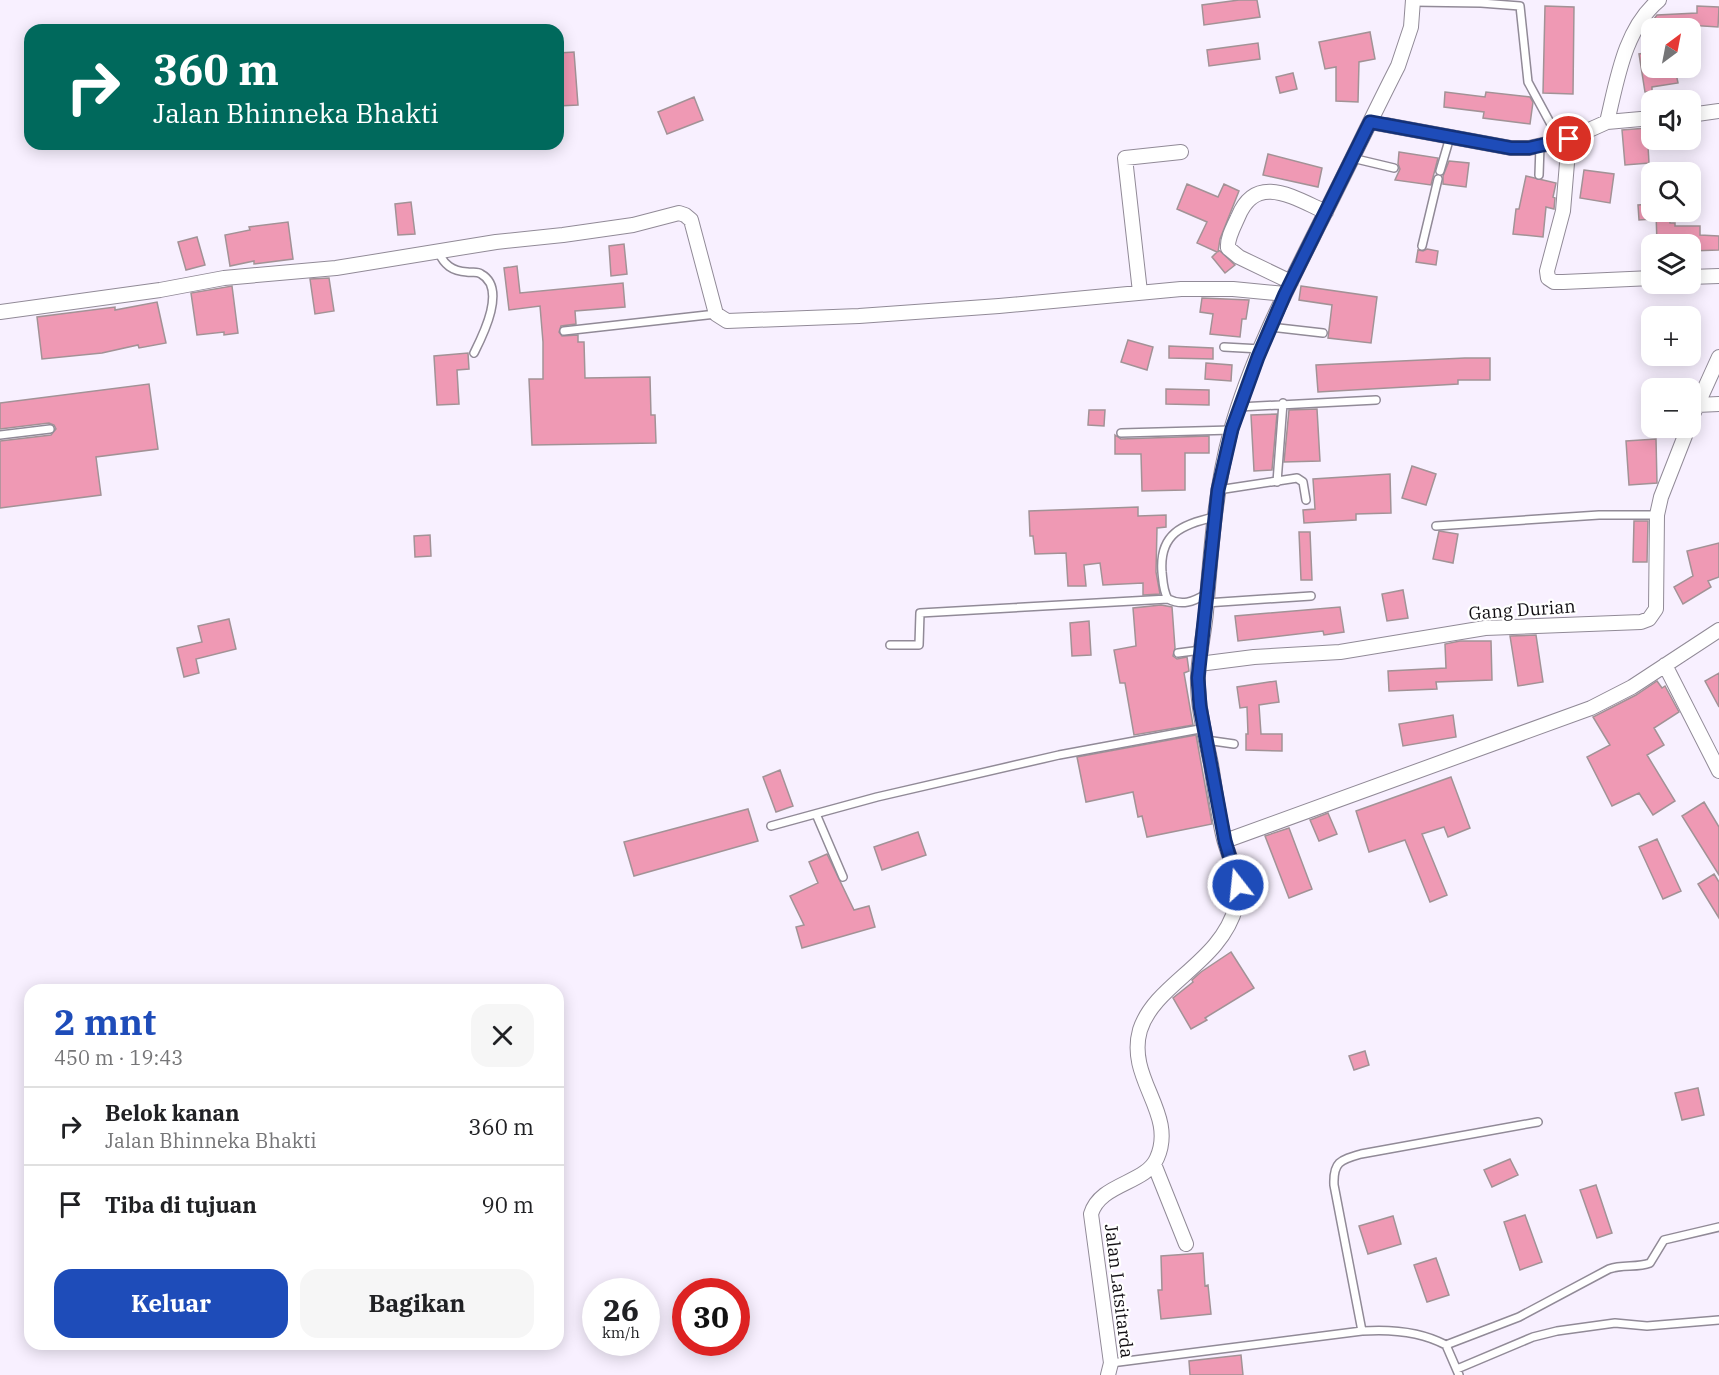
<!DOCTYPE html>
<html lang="id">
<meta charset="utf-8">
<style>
body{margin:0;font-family:"IBM Plex Serif",serif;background:#f6f6f6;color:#202124;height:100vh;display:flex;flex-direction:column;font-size:22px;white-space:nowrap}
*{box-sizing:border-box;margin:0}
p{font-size:20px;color:#757577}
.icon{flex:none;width:33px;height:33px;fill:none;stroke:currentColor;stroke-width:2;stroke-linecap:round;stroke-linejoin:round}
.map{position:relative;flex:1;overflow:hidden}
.side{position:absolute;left:24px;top:984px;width:540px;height:366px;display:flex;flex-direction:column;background:#fff;border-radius:18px;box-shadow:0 3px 15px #0003}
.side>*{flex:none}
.banner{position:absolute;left:24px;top:24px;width:540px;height:126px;border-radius:18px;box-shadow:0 3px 15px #0003;background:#00695c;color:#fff;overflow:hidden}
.needle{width:39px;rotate:32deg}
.tools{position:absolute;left:1641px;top:18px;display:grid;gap:12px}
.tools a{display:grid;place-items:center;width:60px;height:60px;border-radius:12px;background:#fff;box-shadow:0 3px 15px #0003;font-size:30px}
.speed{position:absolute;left:582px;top:1278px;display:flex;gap:12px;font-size:30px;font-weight:700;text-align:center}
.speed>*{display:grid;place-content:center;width:78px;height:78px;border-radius:50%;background:#fff;box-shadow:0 3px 15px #0003;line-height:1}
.speed small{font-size:15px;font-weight:400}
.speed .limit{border:9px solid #d22;background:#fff;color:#111}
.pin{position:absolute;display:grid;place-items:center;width:51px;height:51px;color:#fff;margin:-26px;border:3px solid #fff;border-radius:50%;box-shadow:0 2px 6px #0007}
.me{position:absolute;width:66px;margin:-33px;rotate:344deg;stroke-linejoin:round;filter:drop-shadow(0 0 4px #0008)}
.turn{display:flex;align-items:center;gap:21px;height:126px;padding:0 30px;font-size:27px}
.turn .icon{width:78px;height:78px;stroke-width:2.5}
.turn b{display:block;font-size:42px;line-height:51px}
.round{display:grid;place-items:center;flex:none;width:63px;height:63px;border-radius:18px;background:#f6f6f6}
.overview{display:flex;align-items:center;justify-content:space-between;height:102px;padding:0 30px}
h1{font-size:36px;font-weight:700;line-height:45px;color:#1e4cb9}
.cta{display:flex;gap:12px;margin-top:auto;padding:12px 30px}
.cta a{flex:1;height:69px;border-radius:18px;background:#1e4cb9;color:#fff;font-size:24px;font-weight:700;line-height:69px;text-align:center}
.cta a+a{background:#f6f6f6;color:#202124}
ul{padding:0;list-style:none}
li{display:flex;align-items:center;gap:18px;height:78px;padding:0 30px;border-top:2px solid #e0e0e0}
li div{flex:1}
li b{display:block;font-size:22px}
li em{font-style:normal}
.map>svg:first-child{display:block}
.building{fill:#ef99b4;stroke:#a29296;stroke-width:1.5}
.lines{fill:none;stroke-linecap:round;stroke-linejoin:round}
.service-casing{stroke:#918a97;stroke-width:10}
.minor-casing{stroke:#918a97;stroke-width:16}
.service{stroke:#fff;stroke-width:7}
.minor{stroke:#fff;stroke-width:14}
.route-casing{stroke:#143178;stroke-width:15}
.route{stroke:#1e4cb9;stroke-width:10}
.labels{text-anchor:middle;stroke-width:4.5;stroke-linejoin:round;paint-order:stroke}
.street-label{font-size:18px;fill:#120f14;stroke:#fff}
</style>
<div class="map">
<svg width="1719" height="1375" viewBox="0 0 1719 1375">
<rect width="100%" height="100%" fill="#f8f0ff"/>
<!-- building -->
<path class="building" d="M 1239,0 L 1257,0 L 1260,17 L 1204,25 L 1202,5 Z
M 1545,6 L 1574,7 L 1573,94 L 1543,93 Z
M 1697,6 L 1719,7 L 1718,27 L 1688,25 L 1688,28 L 1647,28 L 1657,15 L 1697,13 Z
M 1370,32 L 1375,59 L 1359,62 L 1358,102 L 1336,101 L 1336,67 L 1325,69 L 1319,42 Z
M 1258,43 L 1260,59 L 1209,66 L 1207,50 Z
M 574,52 L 578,105 L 558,106 L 558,53 Z
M 1652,52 L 1652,68 L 1675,68 L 1678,83 L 1652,87 L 1652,92 L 1645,92 L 1639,54 Z
M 1293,73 L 1297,89 L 1280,93 L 1276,77 Z
M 1445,92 L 1485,97 L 1486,92 L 1530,97 L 1533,102 L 1530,124 L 1483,118 L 1484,112 L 1444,107 Z
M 694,97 L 703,120 L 667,134 L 658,112 Z
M 1647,128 L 1649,163 L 1625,165 L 1622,130 Z
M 1399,152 L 1438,158 L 1431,185 L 1395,180 L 1400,169 L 1398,164 Z
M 1268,154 L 1322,168 L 1318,187 L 1263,175 Z
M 1449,161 L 1469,163 L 1466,187 L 1443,184 L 1443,176 Z
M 1584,170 L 1614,174 L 1610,203 L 1580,198 Z
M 1526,176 L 1556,183 L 1553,197 L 1555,198 L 1554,209 L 1546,207 L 1543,237 L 1513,234 L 1516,209 L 1519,209 Z
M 1187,184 L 1218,197 L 1224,184 L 1239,191 L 1220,239 L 1218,252 L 1219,250 L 1235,265 L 1225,273 L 1212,257 L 1217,252 L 1197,243 L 1207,222 L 1177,209 Z
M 411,202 L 415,234 L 398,235 L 395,204 Z
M 1652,204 L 1652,219 L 1639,220 L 1638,205 Z
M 1656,212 L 1669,212 L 1670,223 L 1675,223 L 1675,226 L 1700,226 L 1700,235 L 1719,236 L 1719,250 L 1690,251 L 1690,244 L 1657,244 Z
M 288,222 L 293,259 L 254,264 L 254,261 L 230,266 L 225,235 L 250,230 L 249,227 Z
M 197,237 L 205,265 L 186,270 L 178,242 Z
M 624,244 L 627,274 L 611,276 L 609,246 Z
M 1427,249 L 1438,251 L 1436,265 L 1416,262 L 1418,250 L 1423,251 Z
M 517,266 L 520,293 L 623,283 L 625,307 L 575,311 L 576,324 L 561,326 L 559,332 L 562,336 L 578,335 L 578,342 L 584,342 L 585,378 L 650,377 L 651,415 L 655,415 L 656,443 L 532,445 L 529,379 L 543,379 L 543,342 L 540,306 L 509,310 L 504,268 Z
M 329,278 L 334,311 L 315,314 L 310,279 Z
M 232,286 L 238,333 L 224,335 L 224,332 L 197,335 L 191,293 Z
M 1301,286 L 1377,297 L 1371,343 L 1328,338 L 1332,305 L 1299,300 Z
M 1202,298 L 1249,300 L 1246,319 L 1242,319 L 1240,337 L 1210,334 L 1213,314 L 1200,312 Z
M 157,302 L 166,343 L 139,348 L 138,345 L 102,353 L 42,359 L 37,317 L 115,307 L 115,310 Z
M 1128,340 L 1153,347 L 1147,370 L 1121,362 Z
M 1169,346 L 1213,348 L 1213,359 L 1169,358 Z
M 468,353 L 469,369 L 457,370 L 459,404 L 437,405 L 434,356 Z
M 1465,358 L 1490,358 L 1490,380 L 1458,380 L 1458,384 L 1318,392 L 1316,365 Z
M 1206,363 L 1232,365 L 1231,381 L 1205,379 Z
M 149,384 L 158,449 L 96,457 L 101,495 L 0,508 L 0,441 L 51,435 L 56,429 L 54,425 L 49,423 L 0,429 L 0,403 Z
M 1166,389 L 1209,390 L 1209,405 L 1166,404 Z
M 1317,409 L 1320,461 L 1284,462 L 1289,410 Z
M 1089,410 L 1105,410 L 1104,426 L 1088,425 Z
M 1277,414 L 1272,470 L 1254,471 L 1251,415 Z
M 1115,435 L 1121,439 L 1209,436 L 1209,453 L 1185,453 L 1185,490 L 1142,491 L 1141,454 L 1115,454 Z
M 1656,439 L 1657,483 L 1629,485 L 1626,441 Z
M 1412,466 L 1436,474 L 1426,505 L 1402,498 Z
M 1390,474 L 1391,513 L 1356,514 L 1356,520 L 1304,523 L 1303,510 L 1315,509 L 1313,479 Z
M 1138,507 L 1138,516 L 1166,515 L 1166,527 L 1157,528 L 1156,572 L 1160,594 L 1143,595 L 1143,583 L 1103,585 L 1100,563 L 1084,565 L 1086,586 L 1068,586 L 1066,553 L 1035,554 L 1033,536 L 1030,536 L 1029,511 Z
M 1634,521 L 1648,521 L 1647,562 L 1633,562 Z
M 1439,531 L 1458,534 L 1453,563 L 1433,559 Z
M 1299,532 L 1310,532 L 1312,580 L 1301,580 Z
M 430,535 L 431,556 L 415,557 L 414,536 Z
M 1719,543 L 1719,577 L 1708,581 L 1711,587 L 1683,604 L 1674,587 L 1693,576 L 1687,551 Z
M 1403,590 L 1408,618 L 1387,621 L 1382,594 Z
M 1161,605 L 1172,607 L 1175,648 L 1173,656 L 1177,659 L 1187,657 L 1189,671 L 1184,673 L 1193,725 L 1134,735 L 1125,683 L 1120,683 L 1114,650 L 1136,646 L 1133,608 Z
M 1340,607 L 1344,632 L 1324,635 L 1323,631 L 1238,641 L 1235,616 Z
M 229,619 L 236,649 L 196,659 L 199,673 L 184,677 L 177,648 L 202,642 L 198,626 Z
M 1089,621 L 1091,655 L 1072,656 L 1070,623 Z
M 1536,635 L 1543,682 L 1518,686 L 1510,636 Z
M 1460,641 L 1491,641 L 1492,680 L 1436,682 L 1437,689 L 1389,691 L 1388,671 L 1446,668 L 1445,644 Z
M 1719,673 L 1719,707 L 1705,681 Z
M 1276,681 L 1279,702 L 1259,705 L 1261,734 L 1282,734 L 1282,751 L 1246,750 L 1246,734 L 1248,734 L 1247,707 L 1240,708 L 1237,687 Z
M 1657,681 L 1662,688 L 1665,686 L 1679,712 L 1654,728 L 1664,745 L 1647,755 L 1675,801 L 1653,815 L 1639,793 L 1612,806 L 1587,757 L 1610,745 L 1593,717 L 1636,695 Z
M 1453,715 L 1456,737 L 1403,746 L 1399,724 Z
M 1196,735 L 1212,824 L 1147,837 L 1142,816 L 1138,817 L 1133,792 L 1086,802 L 1077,757 Z
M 780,770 L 793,806 L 776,812 L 763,777 Z
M 1451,777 L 1470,828 L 1448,837 L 1444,827 L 1422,834 L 1447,895 L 1430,902 L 1405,840 L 1369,852 L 1356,811 Z
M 1704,802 L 1719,827 L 1719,875 L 1682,816 Z
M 748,809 L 758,841 L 634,876 L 624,842 Z
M 1328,813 L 1337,834 L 1319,841 L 1310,820 Z
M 1289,828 L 1312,889 L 1289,898 L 1265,836 Z
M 918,832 L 926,855 L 882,870 L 874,847 Z
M 1657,839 L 1681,891 L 1663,899 L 1639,847 Z
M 827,854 L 854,910 L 869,906 L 875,927 L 802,948 L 796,927 L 804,925 L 790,896 L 818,883 L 809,862 Z
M 1714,874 L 1719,882 L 1719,918 L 1698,884 Z
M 1231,952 L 1254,988 L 1205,1018 L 1207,1020 L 1191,1029 L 1173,998 L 1193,982 L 1192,980 L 1201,972 Z
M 1365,1051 L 1369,1065 L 1354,1070 L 1349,1056 Z
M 1698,1088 L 1704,1115 L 1682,1120 L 1675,1093 Z
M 1510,1159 L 1518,1175 L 1492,1187 L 1484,1170 Z
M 1596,1185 L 1612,1233 L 1597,1238 L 1580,1190 Z
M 1525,1215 L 1542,1262 L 1520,1270 L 1504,1222 Z
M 1393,1216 L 1401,1244 L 1368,1254 L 1359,1226 Z
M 1203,1253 L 1205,1286 L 1208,1285 L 1211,1314 L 1161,1319 L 1158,1290 L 1162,1290 L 1161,1256 Z
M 1436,1258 L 1449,1295 L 1427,1302 L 1414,1265 Z
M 1241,1355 L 1243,1375 L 1190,1375 L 1189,1361 Z"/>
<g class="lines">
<!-- service casing -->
<g class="service-casing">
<path id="service" d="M 1413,2 L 1481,3 L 1520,6 L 1528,82 L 1560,141
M 1352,158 L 1394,168
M 1440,171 L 1450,137
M 1539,175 L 1540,146
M 1422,246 L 1438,179
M 438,251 C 444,265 452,271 467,272 C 472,273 477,271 481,274 C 507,288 483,335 474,353
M 1270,327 L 1323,333
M 564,331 L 716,314
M 1224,347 L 1261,349
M 1239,407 L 1376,400
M 1121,433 L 1232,430
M 0,435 L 50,429
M 1277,482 L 1283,403
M 1218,490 L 1297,478 L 1303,482 L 1306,500
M 1436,526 L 1599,515 L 1657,515
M 1206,594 C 1193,602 1182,606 1168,599 C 1163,591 1163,581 1162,572 C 1159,534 1182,524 1215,517
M 1206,603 L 1311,596
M 890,645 L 919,645 L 920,613 L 1168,599
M 1178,653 L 1201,650
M 1206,740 L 1234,744
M 816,814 L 843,877
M 771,826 L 877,797 L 1059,755 L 1205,728
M 1362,1331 L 1334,1185 C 1333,1162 1340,1160 1361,1154 L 1538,1122
M 1446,1345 L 1519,1317 L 1609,1269 C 1623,1264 1637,1268 1650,1263 L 1664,1240 L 1719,1227
M 1111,1363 L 1362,1331 C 1391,1329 1420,1331 1446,1345 L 1459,1375
M 1457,1369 L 1533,1337 L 1557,1331 L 1615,1323 L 1647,1326 L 1719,1320"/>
</g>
<!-- minor casing -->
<g class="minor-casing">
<path id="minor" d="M 1690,115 L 1719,111
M 1370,122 L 1511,148 L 1529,148 L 1569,139 L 1607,122 L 1652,118
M 1607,122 C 1617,81 1624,29 1659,0
M 1569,139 L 1563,211 L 1547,271 L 1548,278 L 1554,282 L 1563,282 L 1652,278
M 1690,277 L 1719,276
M 1291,282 L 1239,257 L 1228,248 C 1227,238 1234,226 1238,217 C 1256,172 1294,198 1326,212
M 1140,292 L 1125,158 L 1181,152
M 0,312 L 160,290 L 224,278 L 336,268 L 496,242 L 563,235 L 633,225 L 679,213 L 685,215 L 691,220 L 716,314 L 727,321 L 859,316 L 999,306 L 1181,289 L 1233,289 L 1285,294
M 1697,405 L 1719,404
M 1690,421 L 1719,357
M 1199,664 L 1254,657 L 1340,652 L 1485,628 L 1641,622 L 1649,619 L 1656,609 L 1657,515 L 1661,497 L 1688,428
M 1665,665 L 1719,771
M 1225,841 L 1591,708 L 1632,687 L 1719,630
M 1154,1164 L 1186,1244
M 1108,1375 L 1111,1363 L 1091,1214 C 1100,1183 1146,1184 1157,1158 C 1177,1113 1126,1079 1140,1030 C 1155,983 1221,963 1236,906 C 1243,882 1230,862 1224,839 C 1218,814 1215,789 1211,764 C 1205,735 1197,705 1198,676 C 1199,654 1204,634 1206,612 C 1211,551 1215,489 1231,430 C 1251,359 1286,291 1319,225 C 1346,172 1371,119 1398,66 L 1411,27 L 1413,0"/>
</g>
<!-- service -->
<use href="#service" class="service"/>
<!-- minor -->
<use href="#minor" class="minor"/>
</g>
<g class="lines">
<!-- route casing -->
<g class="route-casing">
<path id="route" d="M 1238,885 L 1225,841 L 1200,706 L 1198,678 L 1218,490 L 1232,429 L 1258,357 L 1285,294 L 1370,122 L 1511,148 L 1529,148 L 1569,139"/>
</g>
<!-- route -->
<use href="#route" class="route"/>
</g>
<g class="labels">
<!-- street labels -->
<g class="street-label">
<text transform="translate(1522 610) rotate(-4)" y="6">Gang Durian</text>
<text transform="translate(1119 1291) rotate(83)" y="6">Jalan Latsitarda</text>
</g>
</g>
</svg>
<div class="tools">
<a><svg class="needle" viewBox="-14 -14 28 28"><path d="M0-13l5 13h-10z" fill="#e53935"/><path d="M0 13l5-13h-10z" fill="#757577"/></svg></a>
<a><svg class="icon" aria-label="sound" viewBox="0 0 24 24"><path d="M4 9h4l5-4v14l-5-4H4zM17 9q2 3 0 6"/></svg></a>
<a><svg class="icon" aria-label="search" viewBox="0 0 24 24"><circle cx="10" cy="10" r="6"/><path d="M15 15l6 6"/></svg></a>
<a><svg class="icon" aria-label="layers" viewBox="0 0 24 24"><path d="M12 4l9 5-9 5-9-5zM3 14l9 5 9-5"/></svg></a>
<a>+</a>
<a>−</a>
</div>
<div class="speed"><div>26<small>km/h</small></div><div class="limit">30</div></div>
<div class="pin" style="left:1569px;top:139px;background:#d93025"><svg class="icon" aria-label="arrive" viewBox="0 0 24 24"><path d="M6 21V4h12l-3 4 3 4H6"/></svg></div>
<svg class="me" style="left:1238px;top:885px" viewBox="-20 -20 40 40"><circle r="17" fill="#1e4cb9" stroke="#fff" stroke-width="3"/><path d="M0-11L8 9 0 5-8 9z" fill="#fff"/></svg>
<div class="banner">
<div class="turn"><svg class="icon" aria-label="right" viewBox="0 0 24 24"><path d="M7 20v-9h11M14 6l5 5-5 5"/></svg><div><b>360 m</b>Jalan Bhinneka Bhakti</div></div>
</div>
<section class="side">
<div class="overview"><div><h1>2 mnt</h1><p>450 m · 19:43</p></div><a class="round"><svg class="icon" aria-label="close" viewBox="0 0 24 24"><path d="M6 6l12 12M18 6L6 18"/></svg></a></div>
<ul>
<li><svg class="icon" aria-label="right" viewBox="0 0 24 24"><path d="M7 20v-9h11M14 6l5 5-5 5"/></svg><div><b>Belok kanan</b><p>Jalan Bhinneka Bhakti</p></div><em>360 m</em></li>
<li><svg class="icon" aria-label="arrive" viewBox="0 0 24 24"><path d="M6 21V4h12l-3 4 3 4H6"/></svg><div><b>Tiba di tujuan</b></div><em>90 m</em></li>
</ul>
<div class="cta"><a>Keluar</a><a>Bagikan</a></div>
</section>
</div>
